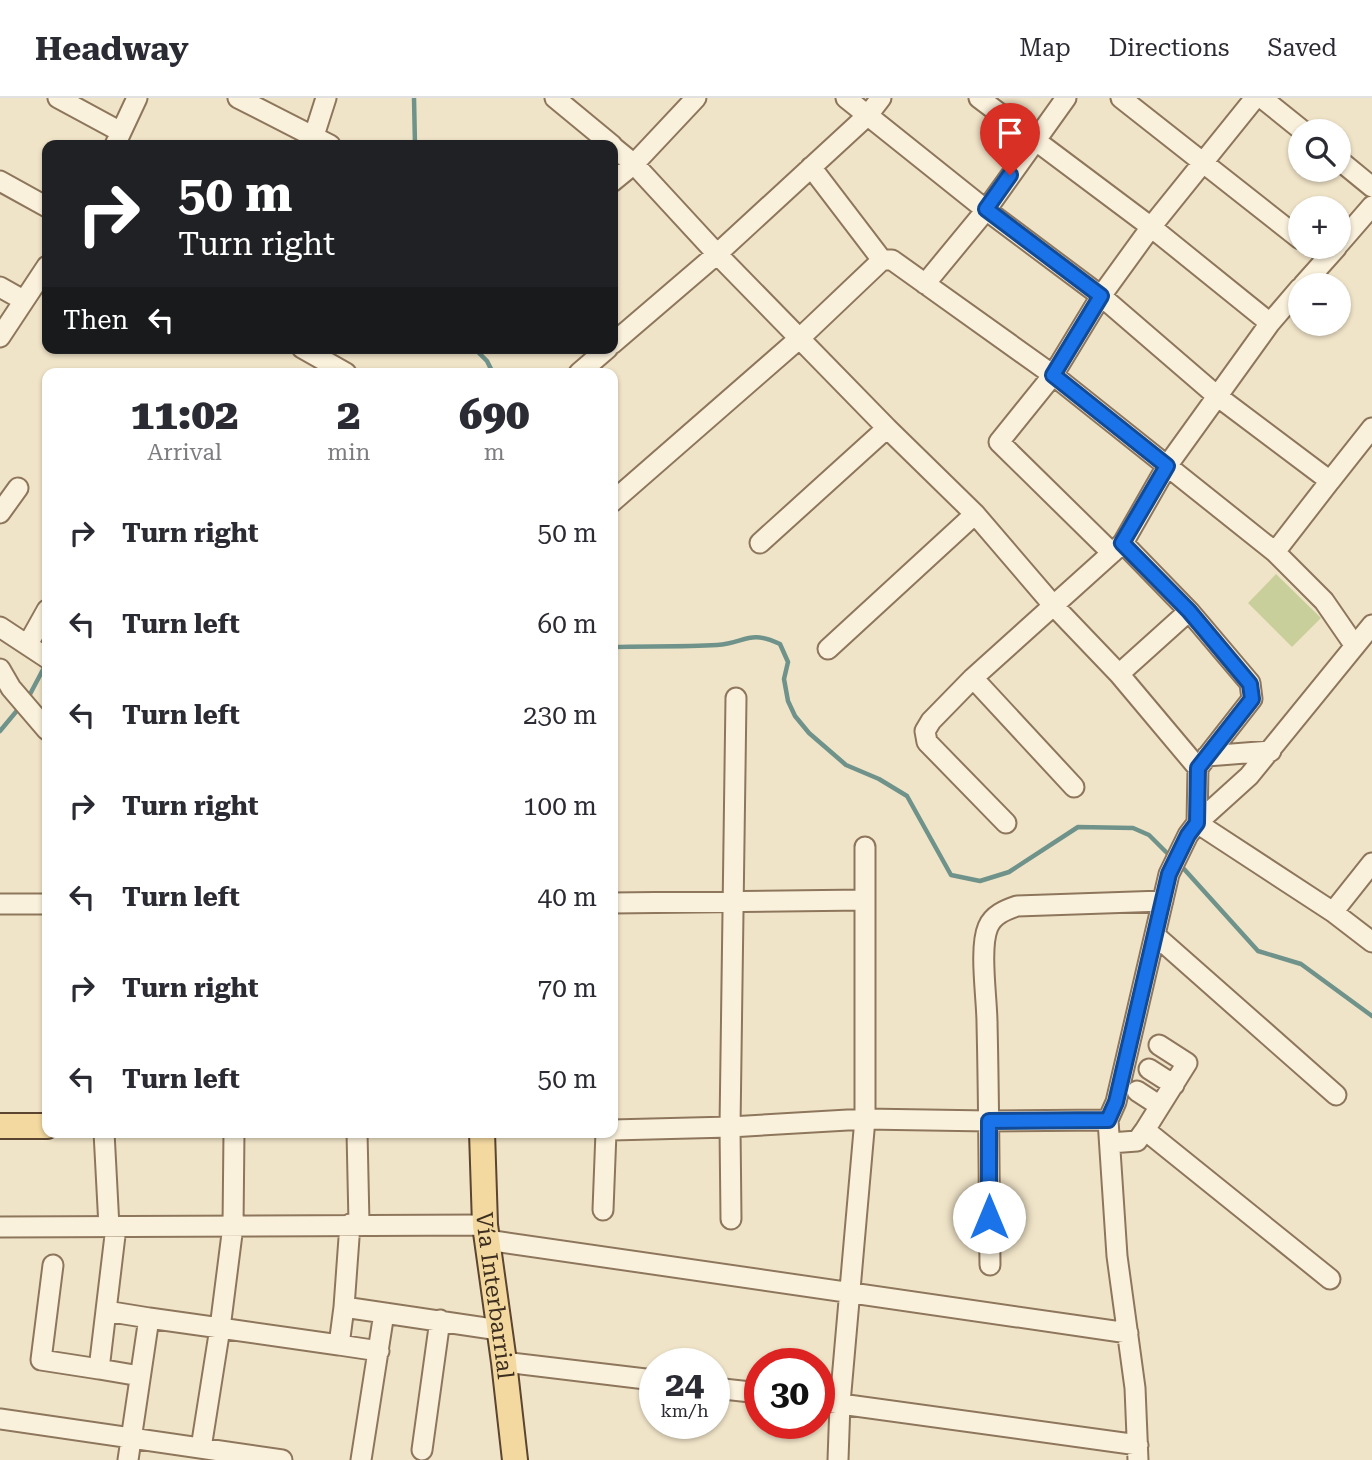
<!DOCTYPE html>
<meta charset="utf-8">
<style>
body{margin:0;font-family:"Roboto Serif",serif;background:#f2f2f3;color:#2b2b33;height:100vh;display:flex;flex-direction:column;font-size:26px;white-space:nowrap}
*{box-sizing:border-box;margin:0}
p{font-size:23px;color:#7c7c81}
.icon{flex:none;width:38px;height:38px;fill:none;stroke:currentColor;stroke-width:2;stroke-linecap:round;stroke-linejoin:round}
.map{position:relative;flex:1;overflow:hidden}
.sheet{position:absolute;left:42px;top:270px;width:576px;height:770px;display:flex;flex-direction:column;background:#fff;border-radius:14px;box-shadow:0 2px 5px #0004}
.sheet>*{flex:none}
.hud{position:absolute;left:42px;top:42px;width:576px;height:214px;border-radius:14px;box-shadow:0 2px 5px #0004;background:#202124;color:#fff;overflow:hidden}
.fabs{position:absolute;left:1288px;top:21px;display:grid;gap:14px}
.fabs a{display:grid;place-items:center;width:63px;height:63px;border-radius:50%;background:#fff;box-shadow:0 2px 5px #0004;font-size:35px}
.speed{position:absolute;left:639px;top:1250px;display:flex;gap:14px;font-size:35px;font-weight:700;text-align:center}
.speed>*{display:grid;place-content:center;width:91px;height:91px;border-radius:50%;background:#fff;box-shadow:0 2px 5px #0004;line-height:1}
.speed small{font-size:18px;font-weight:400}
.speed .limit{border:10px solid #d22;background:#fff;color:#111}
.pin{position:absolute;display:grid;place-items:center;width:60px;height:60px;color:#fff;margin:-72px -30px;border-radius:50% 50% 50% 0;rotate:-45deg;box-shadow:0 0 7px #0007}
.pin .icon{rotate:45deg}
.me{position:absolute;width:77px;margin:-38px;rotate:0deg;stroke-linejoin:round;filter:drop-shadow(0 0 5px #0008)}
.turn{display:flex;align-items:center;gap:24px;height:147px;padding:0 21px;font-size:32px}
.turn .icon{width:91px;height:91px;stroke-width:2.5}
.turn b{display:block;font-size:49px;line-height:60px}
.then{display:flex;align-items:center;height:66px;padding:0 21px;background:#0003;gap:14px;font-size:26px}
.eta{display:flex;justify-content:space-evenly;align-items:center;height:119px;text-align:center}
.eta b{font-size:42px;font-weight:800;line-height:49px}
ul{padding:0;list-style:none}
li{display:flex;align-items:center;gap:21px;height:91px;padding:0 21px}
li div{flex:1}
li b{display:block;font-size:26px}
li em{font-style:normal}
header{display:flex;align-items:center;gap:42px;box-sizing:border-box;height:98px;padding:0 35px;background:#fff;border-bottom:2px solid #e1e1e2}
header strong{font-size:33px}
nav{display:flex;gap:38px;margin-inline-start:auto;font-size:24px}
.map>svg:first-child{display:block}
.green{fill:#c9cf9b}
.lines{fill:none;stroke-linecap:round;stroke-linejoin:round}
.stream{stroke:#6f938a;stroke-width:4.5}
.minor-casing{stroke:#8d765c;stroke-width:23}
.major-casing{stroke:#5b4430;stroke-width:28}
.minor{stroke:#faf1dc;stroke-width:19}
.major{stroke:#f3d9a0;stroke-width:24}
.route-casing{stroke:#114b97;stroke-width:18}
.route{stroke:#1a73e8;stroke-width:12}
.labels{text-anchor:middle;stroke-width:6;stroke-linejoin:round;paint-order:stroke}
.street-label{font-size:23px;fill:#3d2e20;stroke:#f7eed8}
</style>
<header>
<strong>Headway</strong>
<nav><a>Map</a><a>Directions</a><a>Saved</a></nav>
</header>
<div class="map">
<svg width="1372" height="1362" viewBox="0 0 1372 1362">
<rect width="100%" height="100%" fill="#f0e4c8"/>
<!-- green -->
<path class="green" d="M 1276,476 L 1321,520 L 1292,549 L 1248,505 Z"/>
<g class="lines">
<!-- stream -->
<path class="stream" d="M 414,0 L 415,47
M 474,250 L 487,263 L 493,275
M 612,549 C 647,548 682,549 717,547 C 746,545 748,531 780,546 L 788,564 L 784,581 L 788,603 L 795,618 L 809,635 L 846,667 L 879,681 L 907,698 L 951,777 L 980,783 L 1009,774 L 1078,729 L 1133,730 L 1149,737 L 1167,755
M 28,600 L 47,564
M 0,633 L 20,609
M 1184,771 L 1258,853 L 1301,866 L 1372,918"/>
<!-- minor casing -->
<g class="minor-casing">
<path id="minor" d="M 58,0 L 121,34
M 238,0 L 330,47
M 555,0 L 612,47
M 846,0 L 986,112 L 1101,198 L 1217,298 L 1330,383 L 1275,454 L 1324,503 L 1355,548
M 979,0 L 1151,129 L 1270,225
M 1121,0 L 1300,141
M 1262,0 L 1303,33
M 115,47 L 137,0
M 311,47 L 326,0
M 612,48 L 634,66 L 717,156 L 887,330 L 975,416 L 1053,507 L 1119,576 L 1198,670
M 1339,62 L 1372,89
M 811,69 L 882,162
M 0,83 L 47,109
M 612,84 L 634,66 L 696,0
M 1339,146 L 1372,108
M 925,186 L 986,112 L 1066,0
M 1303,187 L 1337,149
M 0,189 L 23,202
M 0,239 L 47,168
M 612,246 L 717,156 L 868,17 L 881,0
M 302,250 L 346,275
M 579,275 L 608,250
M 1330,383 L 1372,330
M 612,404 L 801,239 L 882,162 L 892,162 L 1053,277 L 1275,454
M 0,415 L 18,390
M 760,445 L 887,330
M 1123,445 L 1189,513 L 1250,585 L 1252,601 L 1198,670 L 1197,725
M 1112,455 L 999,344 L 1053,277 L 1101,198 L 1151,129 L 1255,0
M 0,529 L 47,560
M 28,546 L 47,512
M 828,551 L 975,416
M 0,571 L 11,590 L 47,632
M 1119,576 L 1189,513
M 973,580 L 931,623 L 925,633 L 927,644 L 1006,725
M 1207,658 L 1271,653
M 1074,689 L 973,580 L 1123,445 L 1167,368 L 1270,225 L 1300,190
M 1197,725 L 1333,814 L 1372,844
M 612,805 L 864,802
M 0,806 L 47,806
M 1333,814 L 1372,765
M 1156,838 L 1336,997
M 1149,971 L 1174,987
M 1137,993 L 1160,1008
M 612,1032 L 730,1029 L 865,1021 L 989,1023 L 1108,1022
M 1145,1032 L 1187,965 L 1159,947
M 104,1034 L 109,1129
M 357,1034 L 359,1125
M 1110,1045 L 1137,1043 L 1145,1032 L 1330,1181
M 603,1112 L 606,1034
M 731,1121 L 730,1029 L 736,600
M 350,1126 L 344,1209 L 339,1247 L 379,1253
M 0,1129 L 485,1127
M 116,1129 L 99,1271 L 140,1278
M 487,1142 L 1128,1235
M 53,1167 L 41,1262 L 99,1271
M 990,1167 C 989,1086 989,1006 987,925 C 987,901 979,850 988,829 C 993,817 1005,812 1017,808 L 1163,803
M 344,1209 L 499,1232
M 106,1213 L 149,1220 L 128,1362
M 149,1220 L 220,1230 L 233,1128 L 234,1034
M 504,1264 L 654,1282
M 714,1290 L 760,1295
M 819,1303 L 1138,1347
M 0,1321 L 282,1362
M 201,1350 L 220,1230 L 339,1247
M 422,1352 L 440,1222
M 361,1362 L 384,1215
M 838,1362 L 840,1305 L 865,1021 L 865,749
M 1138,1362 L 1135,1290 L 1117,1158 L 1108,1022 L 1116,1004 L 1169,776 L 1188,737 L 1197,725 L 1249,678 L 1372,527"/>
</g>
<!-- major casing -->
<g class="major-casing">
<g id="major">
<path d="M 0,1028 L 47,1028"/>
<path id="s1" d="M 482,1034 L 485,1127 L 504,1264 L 515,1362"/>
</g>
</g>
<!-- minor -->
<use href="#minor" class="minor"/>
<!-- major -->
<use href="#major" class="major"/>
</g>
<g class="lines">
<!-- route casing -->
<g class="route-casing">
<path id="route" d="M 989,1119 L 989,1023 L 1108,1022 L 1116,1004 L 1169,776 L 1188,737 L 1197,725 L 1198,670 L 1252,601 L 1250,586 L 1189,513 L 1122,445 L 1167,368 L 1053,277 L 1101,198 L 986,111 L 1010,77"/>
</g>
<!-- route -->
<use href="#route" class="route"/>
</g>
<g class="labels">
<!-- street labels -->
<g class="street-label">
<text dy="8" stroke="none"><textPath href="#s1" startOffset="164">Vía Interbarrial</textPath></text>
</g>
</g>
</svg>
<div class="fabs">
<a><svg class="icon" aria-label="search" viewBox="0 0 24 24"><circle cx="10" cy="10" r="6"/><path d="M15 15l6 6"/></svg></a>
<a>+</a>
<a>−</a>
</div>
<div class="speed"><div>24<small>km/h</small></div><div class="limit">30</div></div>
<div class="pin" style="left:1010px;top:77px;background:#d93025"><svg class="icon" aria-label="arrive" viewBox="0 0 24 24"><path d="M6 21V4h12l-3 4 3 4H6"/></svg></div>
<svg class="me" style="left:989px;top:1119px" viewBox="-20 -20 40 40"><circle r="19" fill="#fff"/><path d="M0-13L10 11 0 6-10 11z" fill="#1a73e8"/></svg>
<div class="hud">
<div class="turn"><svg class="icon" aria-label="right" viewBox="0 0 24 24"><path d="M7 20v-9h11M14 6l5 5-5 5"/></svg><div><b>50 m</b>Turn right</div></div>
<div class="then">Then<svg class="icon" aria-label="left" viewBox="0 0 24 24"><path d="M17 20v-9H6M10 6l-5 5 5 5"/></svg></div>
</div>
<section class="sheet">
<div class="eta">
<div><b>11:02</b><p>Arrival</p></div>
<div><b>2</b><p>min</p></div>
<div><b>690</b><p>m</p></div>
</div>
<ul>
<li><svg class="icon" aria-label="right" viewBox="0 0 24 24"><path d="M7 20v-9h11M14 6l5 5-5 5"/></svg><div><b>Turn right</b></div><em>50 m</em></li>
<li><svg class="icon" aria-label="left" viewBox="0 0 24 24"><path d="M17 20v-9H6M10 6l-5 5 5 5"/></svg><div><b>Turn left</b></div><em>60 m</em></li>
<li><svg class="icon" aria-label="left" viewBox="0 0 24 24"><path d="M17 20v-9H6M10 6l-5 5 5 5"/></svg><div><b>Turn left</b></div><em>230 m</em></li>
<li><svg class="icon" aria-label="right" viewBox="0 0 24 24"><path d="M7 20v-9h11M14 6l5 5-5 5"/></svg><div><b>Turn right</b></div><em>100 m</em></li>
<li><svg class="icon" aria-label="left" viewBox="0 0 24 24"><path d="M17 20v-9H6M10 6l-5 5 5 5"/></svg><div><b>Turn left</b></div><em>40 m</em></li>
<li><svg class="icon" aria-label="right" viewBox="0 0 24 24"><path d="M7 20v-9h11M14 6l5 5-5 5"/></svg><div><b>Turn right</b></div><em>70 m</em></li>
<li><svg class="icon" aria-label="left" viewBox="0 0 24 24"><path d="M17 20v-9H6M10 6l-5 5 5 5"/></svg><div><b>Turn left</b></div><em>50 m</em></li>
</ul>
</section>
</div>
